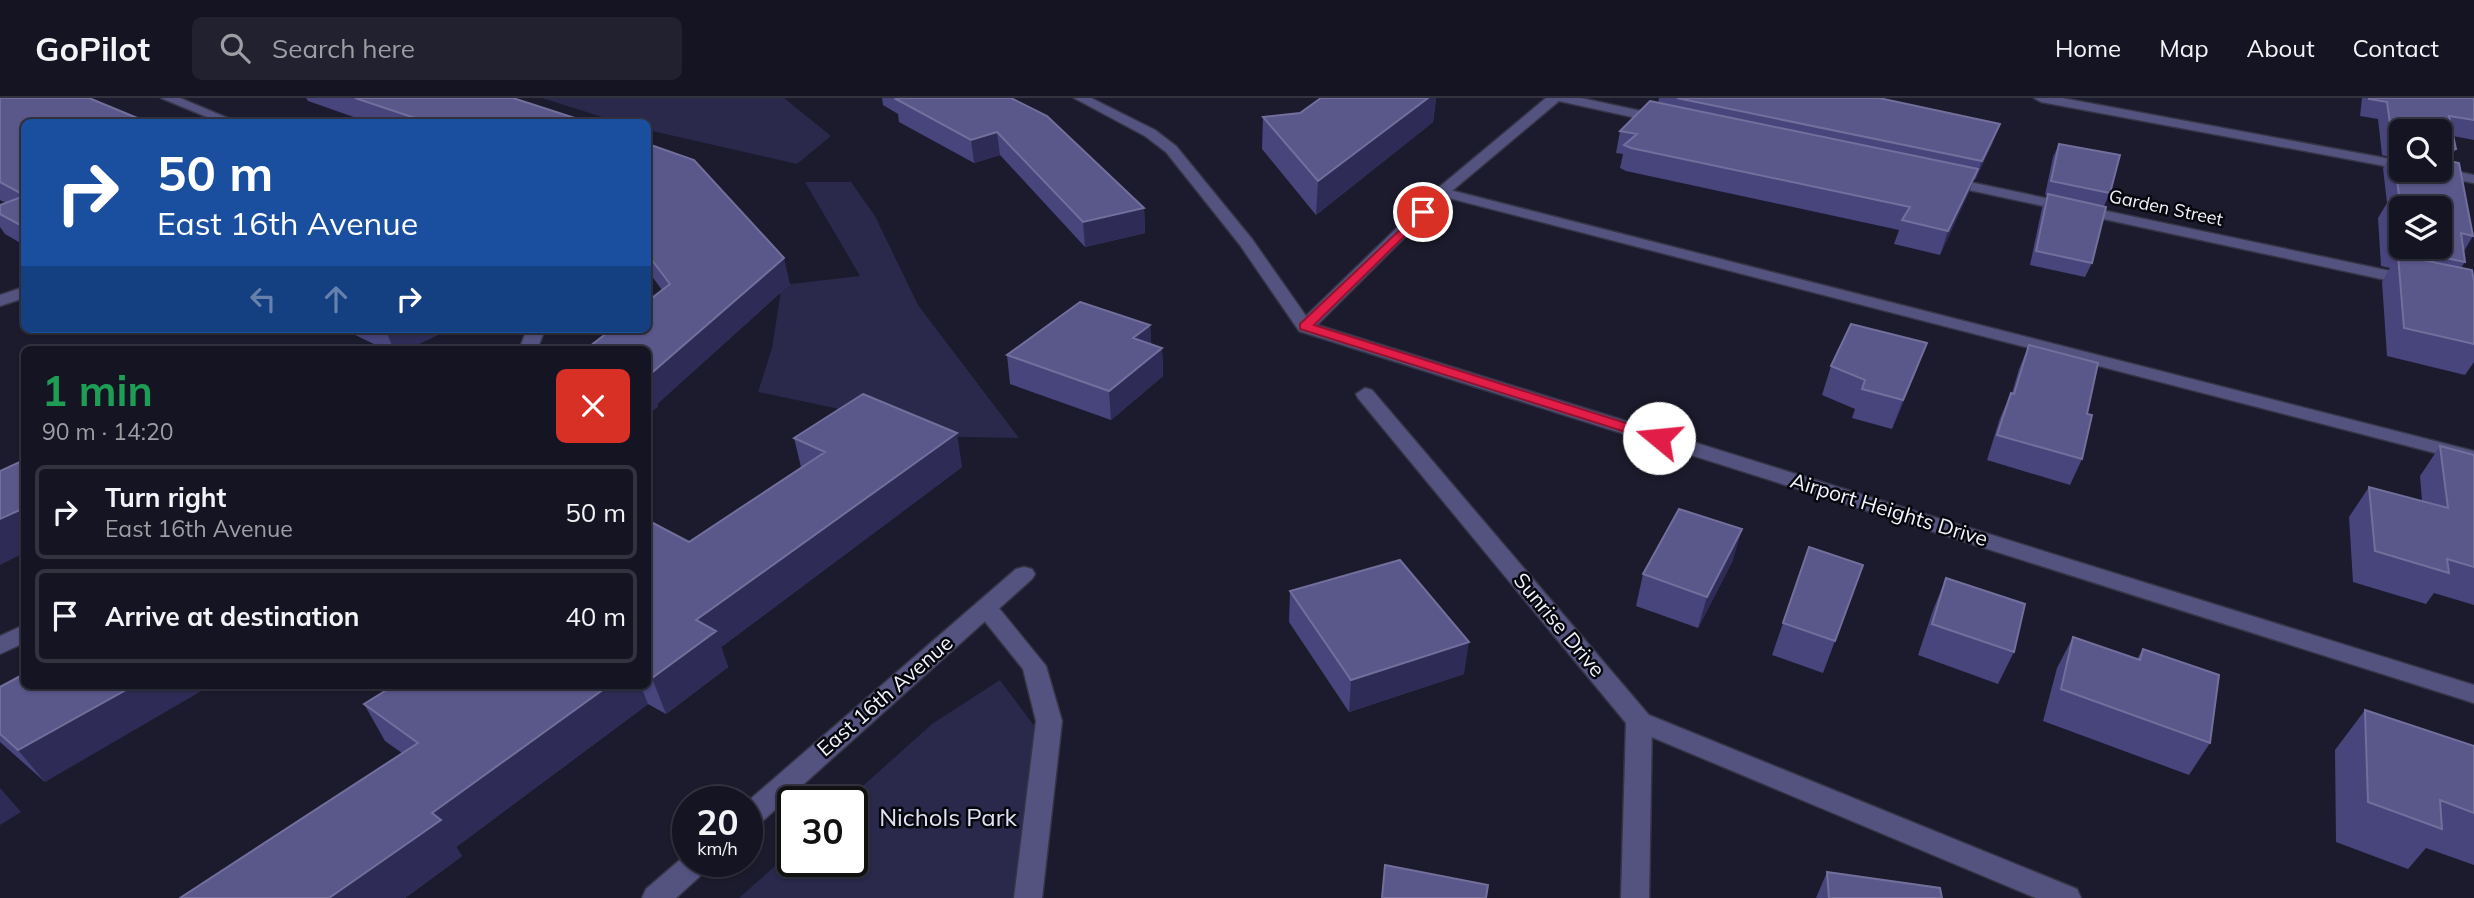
<!DOCTYPE html>
<meta charset="utf-8">
<style>
body{margin:0;font-family:Mulish,sans-serif;background:#21212f;color:#f1f3f6;height:100vh;display:flex;flex-direction:column;font-size:26px;white-space:nowrap}
*{box-sizing:border-box;margin:0}
p{font-size:23px;color:#9d9ea5}
.icon{flex:none;width:38px;height:38px;fill:none;stroke:currentColor;stroke-width:2;stroke-linecap:round;stroke-linejoin:round}
.map{position:relative;flex:1;overflow:hidden}
.drawer{position:absolute;left:21px;top:248px;width:630px;height:343px;display:flex;flex-direction:column;background:#141422;border-radius:10px;box-shadow:0 2px 5px #0004,0 0 0 2px #333340}
.drawer>*{flex:none}
.top-card{position:absolute;left:21px;top:21px;width:630px;height:214px;border-radius:10px;box-shadow:0 2px 5px #0004,0 0 0 2px #333340;background:#1a4fa0;color:#fff;overflow:hidden}
.tools{position:absolute;left:2389px;top:21px;display:grid;gap:14px}
.tools a{display:grid;place-items:center;width:63px;height:63px;border-radius:10px;background:#141422;box-shadow:0 2px 5px #0004,0 0 0 2px #333340;font-size:35px}
.speed{position:absolute;left:672px;top:688px;display:flex;gap:14px;font-size:35px;font-weight:700;text-align:center}
.speed>*{display:grid;place-content:center;width:91px;height:91px;border-radius:50%;background:#141422;box-shadow:0 2px 5px #0004,0 0 0 2px #333340;line-height:1}
.speed small{font-size:18px;font-weight:400}
.speed .limit{border:4px solid #111;border-radius:10px;background:#fff;color:#111}
.pin{position:absolute;display:grid;place-items:center;width:60px;height:60px;color:#fff;margin:-30px;border:4px solid #fff;border-radius:50%;box-shadow:0 2px 7px #0007}
.me{position:absolute;width:77px;margin:-38px;rotate:287deg;stroke-linejoin:round;filter:drop-shadow(0 0 5px #0008)}
.turn{display:flex;align-items:center;gap:24px;height:147px;padding:0 21px;font-size:32px}
.turn .icon{width:91px;height:91px;stroke-width:2.5}
.turn b{display:block;font-size:49px;line-height:60px}
.lanes{display:flex;align-items:center;height:66px;padding:0 21px;background:#0003;justify-content:center;gap:35px;direction:ltr}
.lanes .off{opacity:.35}
.round{display:grid;place-items:center;flex:none;width:74px;height:74px;border-radius:10px;background:#21212f}
.summary{display:flex;align-items:center;justify-content:space-between;height:119px;padding:0 21px}
h1{font-size:42px;font-weight:700;line-height:52px;color:#1e9e55}
ul{padding:0;list-style:none}
li{display:flex;align-items:center;gap:21px;height:94px;margin:0 14px 10px;padding:0 7px;border:4px solid #333340;border-radius:10px}
li div{flex:1}
li b{display:block;font-size:26px}
li em{font-style:normal}
header{display:flex;align-items:center;gap:42px;box-sizing:border-box;height:98px;padding:0 35px;background:#141422;border-bottom:2px solid #333340}
header strong{font-size:33px}
nav{display:flex;gap:38px;margin-inline-start:auto;font-size:24px}
.search{width:490px;height:63px;background:#21212f;display:flex;align-items:center;gap:18px;box-sizing:border-box;padding:0 24px;border-radius:10px;color:#9d9ea5;font-size:26px}
.map>svg:first-child{display:block}
.green{fill:#2a284b}
.lines{fill:none;stroke-linecap:round;stroke-linejoin:round}
.lane-casing{stroke:#353546;stroke-width:3}
.street-casing{stroke:#353546;stroke-width:3}
.lane{fill:#545380;fill-rule:evenodd}
.street{fill:#545380;fill-rule:evenodd}
.wall{fill:#48447c;fill-rule:evenodd}
.shaded-wall{fill:#2e2c56}
.building{fill:#5a578a;stroke:#726f9c;stroke-width:2;fill-rule:evenodd}
.route{fill:#e11d48;stroke:#92132f;stroke-width:2}
.labels{text-anchor:middle;stroke-width:5;stroke-linejoin:round;paint-order:stroke}
.far-street-label{font-size:18px;fill:#f3f3fe;stroke:#07070e}
.street-label{font-size:21px;fill:#f3f3fe;stroke:#07070e}
.near-park-label{font-size:24px;fill:#e2e2f5;stroke:#07070e}
</style>
<header>
<strong>GoPilot</strong>
<div class="search"><svg class="icon" aria-label="search" viewBox="0 0 24 24"><circle cx="10" cy="10" r="6"/><path d="M15 15l6 6"/></svg>Search here</div>
<nav><a>Home</a><a>Map</a><a>About</a><a>Contact</a></nav>
</header>
<div class="map">
<svg width="2474" height="800" viewBox="0 0 2474 800">
<rect width="100%" height="100%" fill="#1b1b2d"/>
<!-- green -->
<path class="green" d="M 542,0 L 784,0 L 831,38 L 797,66 L 648,32 L 648,24 L 618,24 Z
M 805,84 L 851,84 L 875,118 L 918,207 L 1019,340 L 913,338 L 882,320 L 758,294 L 772,250 L 782,187 L 860,178 Z
M 1000,582 L 1041,637 L 1019,800 L 739,800 L 793,752 L 793,763 L 852,763 L 852,704 L 846,703 L 932,626 Z"/>
<g class="lines">
<!-- lane casing -->
<g class="lane-casing">
<path id="lane" d="M 2034,0 L 2062,0 L 2401,63 L 2401,71 L 2041,4 Z
M 2440,70 L 2474,77 L 2474,85 L 2426,76 L 2419,72 Z
M 1442,90 L 2474,353 L 2474,365 L 1437,97 L 1435,94 L 1437,91 Z
M 986,502 L 994,504 L 1046,568 L 1062,623 L 1042,800 L 1014,800 L 1036,623 L 1023,571 L 974,510 L 978,504 Z
M 1639,613 L 2077,791 L 2081,800 L 2036,800 L 1630,630 L 1626,623 L 1630,616 Z"/>
</g>
<!-- street casing -->
<g class="street-casing">
<path id="street" d="M 161,0 L 180,0 L 237,24 L 219,24 Z
M 1074,0 L 1091,0 L 1155,32 L 1176,48 L 1252,141 L 1306,218 L 1437,91 L 1546,0 L 1581,0 L 1669,19 L 1669,25 L 1664,26 L 1559,3 L 1447,97 L 1317,227 L 2474,587 L 2474,605 L 1299,233 L 1240,147 L 1166,54 L 1145,38 Z
M 1946,79 L 2414,178 L 2422,183 L 2414,188 L 1941,86 L 1939,83 L 1941,80 Z
M 24,189 L 24,200 L 0,208 L 0,197 Z
M 527,231 L 545,231 L 537,252 L 519,252 Z
M 1365,290 L 1372,292 L 1648,616 L 1652,623 L 1649,800 L 1621,800 L 1626,625 L 1358,300 L 1356,296 Z
M 1024,469 L 1032,471 L 1035,476 L 1032,481 L 757,728 L 747,731 L 747,704 L 1016,471 Z
M 24,527 L 24,545 L 0,556 L 0,538 Z
M 688,755 L 688,763 L 712,763 L 708,771 L 676,800 L 642,800 L 646,791 Z"/>
</g>
<!-- lane -->
<use href="#lane" class="lane"/>
<!-- street -->
<use href="#street" class="street"/>
</g>
<!-- wall -->
<path class="wall" d="M 0,0 L 24,24 L 24,147 L 5,136 L 0,129 L 0,107 L 6,105 L 0,102 Z
M 306,0 L 513,0 L 587,24 L 368,24 L 308,3 Z
M 882,0 L 1011,0 L 1144,110 L 1145,135 L 1085,149 L 1000,57 L 974,65 L 899,24 L 898,16 L 883,7 Z
M 1321,0 L 1436,0 L 1433,24 L 1316,117 L 1262,51 L 1263,19 L 1300,15 Z
M 1659,0 L 1879,0 L 1993,44 L 1975,82 L 1974,81 L 1969,94 L 1940,157 L 1894,146 L 1899,132 L 1626,73 L 1620,70 L 1623,56 L 1616,55 L 1620,33 L 1658,5 Z
M 2362,0 L 2474,0 L 2474,42 L 2453,38 L 2456,51 L 2449,63 L 2473,138 L 2464,153 L 2465,164 L 2461,170 L 2474,184 L 2474,264 L 2465,277 L 2387,258 L 2382,184 L 2390,170 L 2381,168 L 2378,120 L 2387,105 L 2383,70 L 2390,59 L 2382,57 L 2378,21 L 2360,18 ZM 2401,33 L 2440,33 L 2440,72 L 2401,72 Z
M 648,46 L 790,186 L 657,306 L 658,308 L 648,317 L 648,252 L 662,192 L 648,173 Z
M 2059,46 L 2110,95 L 2104,108 L 2092,165 L 2085,179 L 2030,167 L 2042,110 L 2047,97 L 2045,97 L 2053,59 Z
M 1150,227 L 1151,246 L 1162,250 L 1163,278 L 1111,322 L 1010,286 L 1007,257 Z
M 343,231 L 450,231 L 406,252 L 386,252 Z
M 1927,245 L 1916,274 L 1892,331 L 1852,320 L 1855,311 L 1822,297 L 1831,268 Z
M 2029,247 L 2087,316 L 2082,361 L 2070,387 L 1987,362 L 2000,320 L 2011,295 L 2012,295 L 2019,271 Z
M 794,340 L 962,369 L 721,549 L 728,569 L 666,616 L 648,606 L 456,749 L 462,758 L 405,800 L 180,800 L 402,655 L 385,643 L 364,606 L 393,588 L 648,588 L 648,429 L 689,444 L 801,369 Z
M 2440,348 L 2474,357 L 2474,507 L 2434,495 L 2426,506 L 2353,484 L 2349,419 L 2369,389 L 2422,403 L 2420,378 Z
M 1809,449 L 1835,543 L 1823,575 L 1772,557 Z
M 1733,462 L 1698,530 L 1636,508 L 1643,476 Z
M 1946,480 L 2014,554 L 1998,586 L 1918,557 L 1933,512 Z
M 1290,493 L 1464,576 L 1349,614 L 1289,524 Z
M 2073,539 L 2137,561 L 2143,551 L 2210,645 L 2189,677 L 2043,623 L 2057,570 Z
M 0,589 L 45,684 L 0,644 Z
M 2365,612 L 2474,648 L 2474,767 L 2426,750 L 2408,771 L 2336,744 L 2335,652 Z
M 1827,774 L 1942,800 L 1816,800 Z"/>
<!-- shaded-wall -->
<path class="shaded-wall" d="M 1428,0 L 1436,0 L 1433,24 L 1316,117 L 1318,83 Z
M 2000,26 L 1993,44 L 1975,82 L 1982,63 Z
M 997,34 L 1000,57 L 974,65 L 971,42 Z
M 1978,71 L 1969,94 L 1940,157 L 1948,133 Z
M 1144,110 L 1145,135 L 1085,149 L 1083,124 Z
M 784,160 L 790,186 L 657,306 L 658,308 L 648,317 L 648,278 Z
M 1150,227 L 1152,255 L 1133,240 Z
M 385,231 L 450,231 L 406,252 L 394,252 Z
M 1927,245 L 1916,274 L 1892,331 L 1903,302 Z
M 1162,250 L 1163,278 L 1111,322 L 1109,293 Z
M 957,335 L 962,369 L 721,549 L 728,569 L 666,616 L 652,580 L 696,522 Z
M 24,410 L 24,451 L 23,451 L 24,455 L 0,467 L 0,421 Z
M 1742,431 L 1733,462 L 1698,530 L 1707,499 Z
M 1469,544 L 1464,576 L 1349,614 L 1351,582 Z
M 133,588 L 210,588 L 45,684 L 18,652 Z
M 608,588 L 641,588 L 648,606 L 456,749 L 462,758 L 405,800 L 329,800 L 432,715 Z
M 0,690 L 21,714 L 0,727 Z"/>
<!-- building -->
<path class="building" d="M 0,0 L 89,0 L 147,24 L 24,24 L 24,97 L 0,84 Z
M 355,0 L 513,0 L 587,24 L 427,24 Z
M 900,0 L 1011,0 L 1047,18 L 1144,110 L 1083,124 L 997,34 L 971,42 L 896,1 Z
M 1321,0 L 1428,0 L 1318,83 L 1263,19 L 1300,15 Z
M 1677,0 L 1879,0 L 2000,26 L 1982,63 Z
M 2369,0 L 2474,0 L 2474,22 L 2449,18 L 2456,51 L 2440,52 L 2440,33 L 2401,33 L 2401,42 L 2392,39 L 2387,4 L 2369,1 Z
M 1650,3 L 1978,71 L 1948,133 L 1902,122 L 1910,109 L 1631,50 L 1624,47 L 1637,36 L 1620,33 Z
M 648,46 L 694,62 L 784,160 L 648,278 L 648,252 L 585,252 L 612,231 L 648,231 L 648,203 L 670,186 L 648,157 Z
M 2059,46 L 2120,57 L 2110,95 L 2051,83 Z
M 2393,52 L 2401,53 L 2401,72 L 2440,72 L 2440,61 L 2459,65 L 2473,138 L 2461,135 L 2465,164 L 2392,149 L 2389,102 L 2400,104 ZM 2401,110 L 2440,110 L 2440,149 L 2401,149 Z
M 2048,96 L 2106,109 L 2092,165 L 2036,153 Z
M 24,98 L 24,129 L 0,116 L 0,107 Z
M 2398,157 L 2472,172 L 2474,184 L 2474,246 L 2404,230 Z
M 1080,204 L 1150,227 L 1133,240 L 1162,250 L 1109,293 L 1007,257 Z
M 1851,226 L 1927,245 L 1903,302 L 1862,291 L 1865,282 L 1831,268 Z
M 2029,247 L 2098,265 L 2087,316 L 2092,317 L 2082,361 L 1997,337 L 2011,295 L 2014,296 Z
M 863,296 L 957,335 L 696,522 L 716,533 L 652,580 L 648,577 L 648,429 L 653,425 L 689,444 L 825,354 L 794,340 Z
M 2440,348 L 2474,357 L 2474,469 L 2447,461 L 2449,475 L 2375,453 L 2369,389 L 2448,410 Z
M 24,362 L 24,410 L 0,421 L 0,373 Z
M 1679,411 L 1742,431 L 1707,499 L 1643,476 Z
M 1809,449 L 1863,467 L 1835,543 L 1783,525 Z
M 1400,462 L 1469,544 L 1351,582 L 1290,493 Z
M 1946,480 L 2025,506 L 2014,554 L 1932,526 Z
M 2073,539 L 2140,562 L 2143,551 L 2219,577 L 2210,645 L 2061,591 Z
M 24,576 L 24,588 L 133,588 L 18,652 L 0,636 L 0,589 Z
M 393,588 L 608,588 L 432,715 L 441,722 L 329,800 L 180,800 L 418,645 L 364,606 Z
M 2365,612 L 2474,648 L 2474,715 L 2440,702 L 2442,731 L 2368,704 Z
M 1385,767 L 1488,787 L 1486,800 L 1382,800 Z
M 1827,774 L 1940,790 L 1942,800 L 1829,800 Z"/>
<!-- route -->
<path class="route" d="M 1423,110 L 1428,114 L 1427,116 L 1314,227 L 1664,337 L 1667,340 L 1664,343 L 1654,343 L 1300,231 L 1300,226 Z"/>
<g class="labels">
<!-- far-street labels -->
<g class="far-street-label">
<text transform="translate(2166 110) rotate(12)" y="6">Garden Street</text>
</g>
<!-- street labels -->
<g class="street-label">
<text transform="translate(1889 412) rotate(17)" y="7">Airport Heights Drive</text>
<text transform="translate(1559 527) rotate(50)" y="7">Sunrise Drive</text>
<text transform="translate(885 598) rotate(-41)" y="7">East 16th Avenue</text>
</g>
<!-- near-park labels -->
<g class="near-park-label">
<text x="948" y="728">Nichols Park</text>
</g>
</g>
</svg>
<div class="tools">
<a><svg class="icon" aria-label="search" viewBox="0 0 24 24"><circle cx="10" cy="10" r="6"/><path d="M15 15l6 6"/></svg></a>
<a><svg class="icon" aria-label="layers" viewBox="0 0 24 24"><path d="M12 4l9 5-9 5-9-5zM3 14l9 5 9-5"/></svg></a>
</div>
<div class="speed"><div>20<small>km/h</small></div><div class="limit">30</div></div>
<div class="pin" style="left:1423px;top:114px;background:#d93025"><svg class="icon" aria-label="arrive" viewBox="0 0 24 24"><path d="M6 21V4h12l-3 4 3 4H6"/></svg></div>
<svg class="me" style="left:1659px;top:340px" viewBox="-20 -20 40 40"><circle r="19" fill="#fff"/><path d="M0-13L10 11 0 6-10 11z" fill="#e11d48"/></svg>
<div class="top-card">
<div class="turn"><svg class="icon" aria-label="right" viewBox="0 0 24 24"><path d="M7 20v-9h11M14 6l5 5-5 5"/></svg><div><b>50 m</b>East 16th Avenue</div></div>
<div class="lanes"><svg class="icon off" aria-label="left" viewBox="0 0 24 24"><path d="M17 20v-9H6M10 6l-5 5 5 5"/></svg><svg class="icon off" aria-label="ahead" viewBox="0 0 24 24"><path d="M12 20V5M6 11l6-6 6 6"/></svg><svg class="icon" aria-label="right" viewBox="0 0 24 24"><path d="M7 20v-9h11M14 6l5 5-5 5"/></svg></div>
</div>
<section class="drawer">
<div class="summary"><div><h1>1 min</h1><p>90 m · 14:20</p></div><a class="round" style="background:#d93025;color:#fff"><svg class="icon" aria-label="close" viewBox="0 0 24 24"><path d="M6 6l12 12M18 6L6 18"/></svg></a></div>
<ul>
<li><svg class="icon" aria-label="right" viewBox="0 0 24 24"><path d="M7 20v-9h11M14 6l5 5-5 5"/></svg><div><b>Turn right</b><p>East 16th Avenue</p></div><em>50 m</em></li>
<li><svg class="icon" aria-label="arrive" viewBox="0 0 24 24"><path d="M6 21V4h12l-3 4 3 4H6"/></svg><div><b>Arrive at destination</b></div><em>40 m</em></li>
</ul>
</section>
</div>
